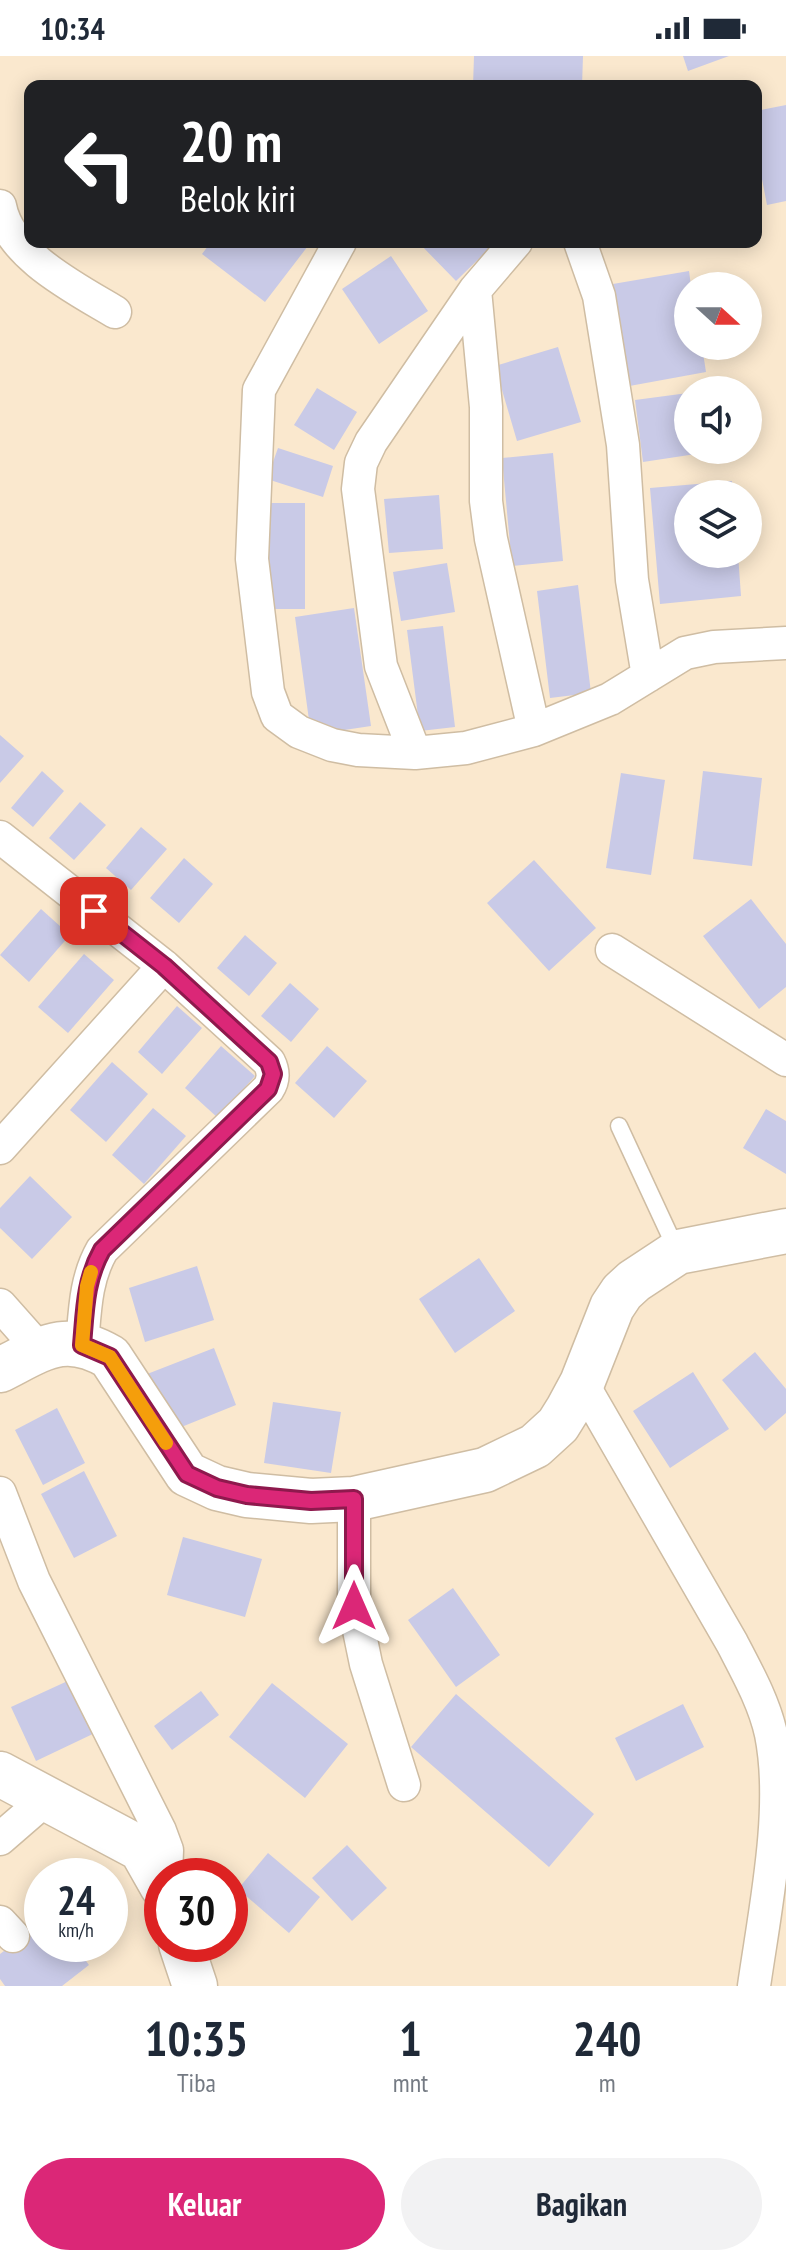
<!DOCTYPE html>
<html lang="id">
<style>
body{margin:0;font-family:"PT Sans Narrow",sans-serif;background:#f2f2f3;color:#1f2937;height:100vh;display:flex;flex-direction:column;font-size:30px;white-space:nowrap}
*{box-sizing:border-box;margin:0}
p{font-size:26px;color:#747a83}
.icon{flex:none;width:44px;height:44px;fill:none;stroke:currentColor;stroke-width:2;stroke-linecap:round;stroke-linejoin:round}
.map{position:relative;height:1930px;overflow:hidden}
.side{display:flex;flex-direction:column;background:#fff;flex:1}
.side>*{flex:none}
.top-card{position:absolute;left:24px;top:24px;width:738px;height:168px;border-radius:16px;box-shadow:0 4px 20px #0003;background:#202124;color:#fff;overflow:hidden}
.needle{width:52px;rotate:111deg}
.controls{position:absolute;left:674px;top:216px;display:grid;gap:16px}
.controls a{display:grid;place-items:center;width:88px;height:88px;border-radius:50%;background:#fff;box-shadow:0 4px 20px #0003;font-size:40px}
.speed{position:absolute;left:24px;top:1802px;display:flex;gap:16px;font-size:40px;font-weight:700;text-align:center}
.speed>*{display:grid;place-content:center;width:104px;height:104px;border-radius:50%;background:#fff;box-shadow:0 4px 20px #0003;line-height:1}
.speed small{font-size:20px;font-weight:400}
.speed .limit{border:12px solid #d22;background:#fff;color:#111}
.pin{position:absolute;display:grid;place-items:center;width:68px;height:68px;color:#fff;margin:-34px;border-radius:16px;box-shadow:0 4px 12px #0006}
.me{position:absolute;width:88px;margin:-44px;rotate:0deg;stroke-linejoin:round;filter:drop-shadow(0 0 6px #0008)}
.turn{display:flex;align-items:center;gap:28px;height:168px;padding:0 24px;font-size:36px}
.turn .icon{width:104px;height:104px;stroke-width:2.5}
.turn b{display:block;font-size:56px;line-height:68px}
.eta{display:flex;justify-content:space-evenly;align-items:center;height:136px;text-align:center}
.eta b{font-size:48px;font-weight:700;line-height:56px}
.button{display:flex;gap:16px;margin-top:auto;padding:16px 24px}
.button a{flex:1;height:92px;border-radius:48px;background:#db2777;color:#fff;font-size:32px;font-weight:700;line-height:92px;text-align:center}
.button a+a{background:#f2f2f3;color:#1f2937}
.status{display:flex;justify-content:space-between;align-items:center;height:56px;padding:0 40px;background:#fff;direction:ltr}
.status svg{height:22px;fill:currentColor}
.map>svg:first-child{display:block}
.building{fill:#c9cae7}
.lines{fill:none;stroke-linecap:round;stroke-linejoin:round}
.lane-casing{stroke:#cfbda3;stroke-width:19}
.street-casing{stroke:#cfbda3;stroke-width:35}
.secondary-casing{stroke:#cfbda3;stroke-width:47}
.lane{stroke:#fff;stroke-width:16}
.street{stroke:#fff;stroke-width:32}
.secondary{stroke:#fff;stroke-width:44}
.route-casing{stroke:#8e194d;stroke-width:20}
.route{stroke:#db2777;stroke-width:14}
.slow{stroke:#f59e0b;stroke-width:14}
</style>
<div class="status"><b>10:34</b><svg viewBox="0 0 49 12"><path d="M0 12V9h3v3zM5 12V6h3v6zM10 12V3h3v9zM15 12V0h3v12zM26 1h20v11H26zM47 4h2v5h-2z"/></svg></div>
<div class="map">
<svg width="786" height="1930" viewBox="0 0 786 1930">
<rect width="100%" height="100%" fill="#fae8ce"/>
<!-- building -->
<path class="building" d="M 474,0 L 583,0 L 582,30 L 473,30 Z
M 683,0 L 729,0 L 688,15 Z
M 786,49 L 786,145 L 767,149 L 756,92 L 756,55 Z
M 211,186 L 311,186 L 265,246 L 202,198 Z
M 418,186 L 496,186 L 456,225 Z
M 391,200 L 428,255 L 379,288 L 342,233 Z
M 689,215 L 691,230 L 688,230 L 688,290 L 702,290 L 706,316 L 624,331 L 607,229 Z
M 558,291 L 581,366 L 517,385 L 495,310 Z
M 317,332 L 357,356 L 334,394 L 294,369 Z
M 688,337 L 688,394 L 709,396 L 643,406 L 635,344 Z
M 278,392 L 333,410 L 323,441 L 267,423 Z
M 553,397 L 563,505 L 512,510 L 502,402 Z
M 732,425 L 733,438 L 688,438 L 688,498 L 738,498 L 741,540 L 660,548 L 650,432 Z
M 439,439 L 443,493 L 389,497 L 384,443 Z
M 262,447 L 305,447 L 305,553 L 261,553 Z
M 447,507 L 455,556 L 401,565 L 393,516 Z
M 578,529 L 591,637 L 550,642 L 537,535 Z
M 354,552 L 371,670 L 311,679 L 295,561 Z
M 443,570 L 455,671 L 420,675 L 407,574 Z
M 0,679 L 24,700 L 0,727 Z
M 42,715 L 64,735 L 33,771 L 11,752 Z
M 703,715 L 762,722 L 752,810 L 693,803 Z
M 621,717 L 665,724 L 651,819 L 606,812 Z
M 80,746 L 106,769 L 74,804 L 49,782 Z
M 141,771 L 167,793 L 131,834 L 106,812 Z
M 184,802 L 213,828 L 179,867 L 150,842 Z
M 534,804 L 596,872 L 549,915 L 487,847 Z
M 751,843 L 786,888 L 786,931 L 759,953 L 703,880 Z
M 41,853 L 70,879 L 29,926 L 0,899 Z
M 245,879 L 277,907 L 249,940 L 217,912 Z
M 84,898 L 114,924 L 68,977 L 38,951 Z
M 290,927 L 319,953 L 291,986 L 261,960 Z
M 177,950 L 202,972 L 162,1018 L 138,996 Z
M 221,990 L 255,1020 L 218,1062 L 185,1032 Z
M 327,990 L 367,1025 L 334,1062 L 295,1027 Z
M 112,1006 L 148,1038 L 106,1086 L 70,1054 Z
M 153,1052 L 186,1080 L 144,1128 L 112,1099 Z
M 766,1053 L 786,1065 L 786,1118 L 743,1092 Z
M 30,1120 L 72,1161 L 32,1203 L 0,1172 L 0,1152 Z
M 479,1202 L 515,1255 L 455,1297 L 419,1243 Z
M 197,1210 L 214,1264 L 145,1286 L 129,1232 Z
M 214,1292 L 236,1349 L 164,1378 L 142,1320 Z
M 755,1296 L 786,1333 L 786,1357 L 765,1375 L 722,1324 Z
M 693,1316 L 729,1373 L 670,1412 L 633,1355 Z
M 273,1346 L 341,1356 L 331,1417 L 264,1407 Z
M 57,1352 L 85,1407 L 43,1429 L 15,1374 Z
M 84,1415 L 117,1480 L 74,1502 L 41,1438 Z
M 183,1481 L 262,1503 L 245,1561 L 167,1539 Z
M 453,1532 L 500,1599 L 456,1631 L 408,1564 Z
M 72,1623 L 97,1676 L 36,1705 L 11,1651 Z
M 272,1627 L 348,1688 L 305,1742 L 229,1681 Z
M 201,1635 L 219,1659 L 172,1694 L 154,1670 Z
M 456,1638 L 594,1758 L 549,1811 L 411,1691 Z
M 683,1648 L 704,1691 L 636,1725 L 615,1682 Z
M 347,1789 L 387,1832 L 352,1865 L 312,1822 Z
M 268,1797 L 320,1841 L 289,1877 L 238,1833 Z
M 42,1866 L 42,1888 L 73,1888 L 89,1909 L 62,1930 L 5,1930 L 0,1923 L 0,1898 Z"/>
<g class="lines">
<!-- lane casing -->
<g class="lane-casing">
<path id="lane" d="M 619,1070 L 677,1195"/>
</g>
<!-- street casing -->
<g class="street-casing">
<path id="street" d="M 0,150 C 9,199 75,232 115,256
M 340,186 L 259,334 L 252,503 L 268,636 L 277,660 L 299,676 L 332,689 L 358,694 L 415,697 L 466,692 L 534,674 L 610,643 L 685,597 L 714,591 L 786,587
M 580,186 L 599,240 L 623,389 L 632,524 L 648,620
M 475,234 L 486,351 L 486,445 L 491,483 L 534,674
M 415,697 L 381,610 L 358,433 L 361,407 L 371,386 L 475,234 L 516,186
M 0,781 L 164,910 L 269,1006 C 274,1016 274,1024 268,1033 L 102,1194 C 85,1224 85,1255 82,1289
M 612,894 L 786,1004
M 0,1092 L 164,910
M 0,1249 L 40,1294
M 582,1327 L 732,1587 C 747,1616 764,1646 771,1678 C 786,1753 765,1853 754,1930
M 0,1437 L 34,1525 L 160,1775 L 167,1794 L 166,1820
M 354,1443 L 354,1550 L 366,1608 L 404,1729
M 0,1783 L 45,1744
M 0,1866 L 13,1880"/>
</g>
<!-- secondary casing -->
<g class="secondary-casing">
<path id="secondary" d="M 0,1314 C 42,1293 64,1274 110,1301 L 187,1418 L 217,1432 L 247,1439 L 311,1445 L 354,1443 L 485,1414 L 535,1390 L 558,1369 L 568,1353 L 582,1327 L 612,1251 L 622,1236 L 634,1225 L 678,1196 L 786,1175
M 0,1718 L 141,1793 L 162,1830
M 181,1888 L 195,1930"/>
</g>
<!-- lane -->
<use href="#lane" class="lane"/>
<!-- street -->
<use href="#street" class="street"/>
<!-- secondary -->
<use href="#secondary" class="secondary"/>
</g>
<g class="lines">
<!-- route casing -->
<g class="route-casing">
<path id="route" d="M 94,855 L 164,910 L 269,1006 L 273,1018 L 268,1033 L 102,1194 C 85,1224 85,1255 82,1289 L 110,1301 L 187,1418 L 217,1432 L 247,1439 L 311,1445 L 354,1443 L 354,1550"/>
</g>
<!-- route -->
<use href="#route" class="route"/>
<!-- slow -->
<path class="slow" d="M 91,1216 L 87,1230 L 82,1289 L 110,1301 L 166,1387"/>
</g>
</svg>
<div class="controls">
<a><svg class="needle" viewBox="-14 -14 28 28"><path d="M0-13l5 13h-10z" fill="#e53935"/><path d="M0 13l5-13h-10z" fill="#747a83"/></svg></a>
<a><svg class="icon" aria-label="sound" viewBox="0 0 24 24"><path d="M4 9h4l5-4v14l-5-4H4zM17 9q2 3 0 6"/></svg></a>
<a><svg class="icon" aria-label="layers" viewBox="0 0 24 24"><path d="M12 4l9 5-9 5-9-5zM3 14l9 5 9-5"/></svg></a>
</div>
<div class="speed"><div>24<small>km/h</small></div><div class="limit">30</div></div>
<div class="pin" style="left:94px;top:855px;background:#d93025"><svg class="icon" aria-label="arrive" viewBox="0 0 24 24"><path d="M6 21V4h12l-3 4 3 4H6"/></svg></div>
<svg class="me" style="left:354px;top:1550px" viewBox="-20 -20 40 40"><path d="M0-17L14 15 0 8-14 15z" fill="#db2777" stroke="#fff" stroke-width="4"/></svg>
<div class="top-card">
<div class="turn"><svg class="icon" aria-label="left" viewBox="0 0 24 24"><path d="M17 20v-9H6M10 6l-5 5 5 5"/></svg><div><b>20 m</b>Belok kiri</div></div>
</div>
</div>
<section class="side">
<div class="eta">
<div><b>10:35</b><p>Tiba</p></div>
<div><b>1</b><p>mnt</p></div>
<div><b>240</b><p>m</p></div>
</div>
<div class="button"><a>Keluar</a><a>Bagikan</a></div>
</section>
